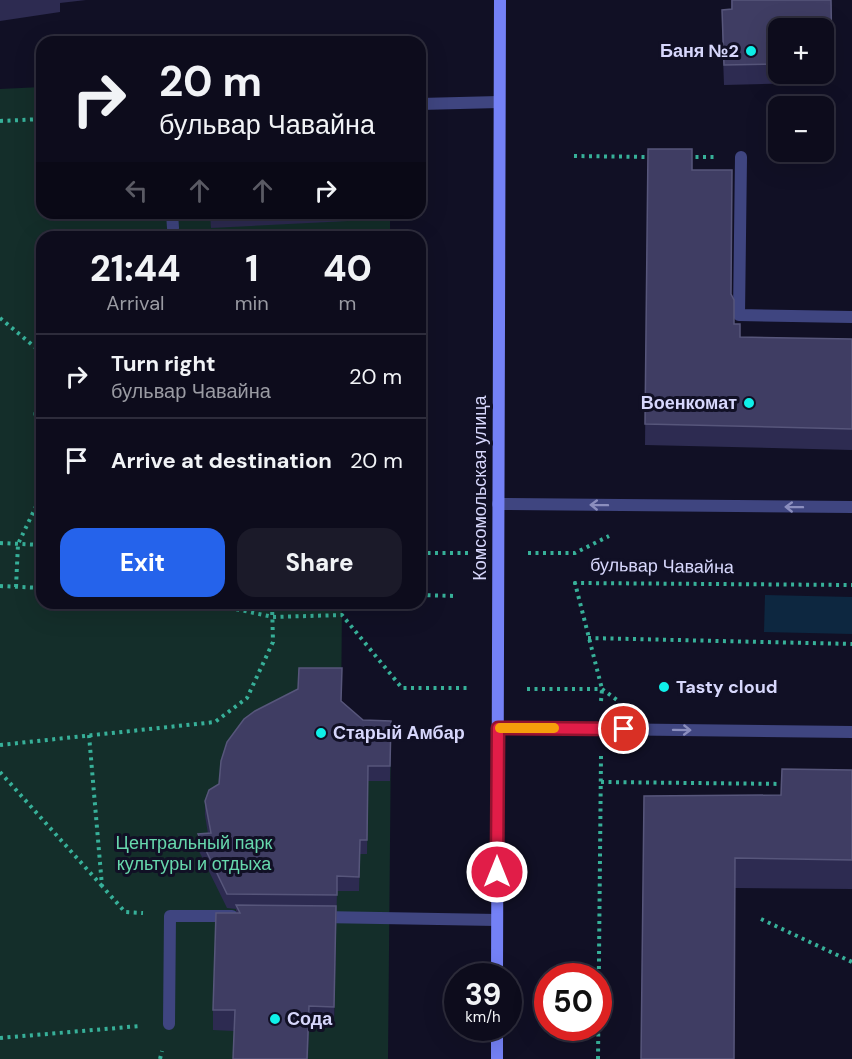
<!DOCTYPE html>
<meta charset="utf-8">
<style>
body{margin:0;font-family:"DM Sans",sans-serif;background:#1b1a29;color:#f1f3f6;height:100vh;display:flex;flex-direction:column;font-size:22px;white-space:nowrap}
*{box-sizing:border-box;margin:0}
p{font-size:20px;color:#9a9ba3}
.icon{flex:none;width:33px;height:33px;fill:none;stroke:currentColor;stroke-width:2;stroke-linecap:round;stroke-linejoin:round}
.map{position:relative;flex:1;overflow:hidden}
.panel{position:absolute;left:36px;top:231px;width:390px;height:378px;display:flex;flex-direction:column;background:#0d0c1c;border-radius:18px;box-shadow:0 6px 24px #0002,0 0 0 2px #2d2c3b}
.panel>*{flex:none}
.banner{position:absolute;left:36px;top:36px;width:390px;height:183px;border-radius:18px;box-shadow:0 6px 24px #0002,0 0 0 2px #2d2c3b;background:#0d0c1c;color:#f1f3f6;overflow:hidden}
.fabs{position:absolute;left:768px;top:18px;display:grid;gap:12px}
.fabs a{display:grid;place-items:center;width:66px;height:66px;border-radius:12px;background:#0d0c1c;box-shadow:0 6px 24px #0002,0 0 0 2px #2d2c3b;font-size:30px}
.speed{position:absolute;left:444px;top:963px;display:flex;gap:12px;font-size:30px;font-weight:700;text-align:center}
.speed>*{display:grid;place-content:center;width:78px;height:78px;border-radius:50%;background:#0d0c1c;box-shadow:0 6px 24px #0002,0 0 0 2px #2d2c3b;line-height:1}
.speed small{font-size:15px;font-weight:400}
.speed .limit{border:9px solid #d22;background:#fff;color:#111}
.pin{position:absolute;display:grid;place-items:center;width:51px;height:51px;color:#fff;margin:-26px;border:3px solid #fff;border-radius:50%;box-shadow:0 2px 6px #0007}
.me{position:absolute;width:66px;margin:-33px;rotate:0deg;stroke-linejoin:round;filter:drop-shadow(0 0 4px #0008)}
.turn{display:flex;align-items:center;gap:21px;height:126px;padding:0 24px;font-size:27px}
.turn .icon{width:78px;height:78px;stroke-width:2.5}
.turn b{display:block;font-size:42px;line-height:51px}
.lanes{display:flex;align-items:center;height:57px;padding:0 24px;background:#0003;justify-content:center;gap:30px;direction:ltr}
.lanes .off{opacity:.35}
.eta{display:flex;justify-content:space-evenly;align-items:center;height:102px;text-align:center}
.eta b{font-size:36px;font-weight:800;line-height:42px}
.button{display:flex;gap:12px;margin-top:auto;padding:12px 24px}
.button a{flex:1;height:69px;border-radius:18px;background:#2563eb;color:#fff;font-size:24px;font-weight:800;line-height:69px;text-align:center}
.button a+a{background:#1b1a29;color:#f1f3f6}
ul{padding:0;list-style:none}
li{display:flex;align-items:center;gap:18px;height:84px;padding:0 24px;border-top:2px solid #2d2c3b}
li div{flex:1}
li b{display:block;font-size:22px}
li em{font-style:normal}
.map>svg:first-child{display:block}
.green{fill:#142e2a}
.water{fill:#0d2740}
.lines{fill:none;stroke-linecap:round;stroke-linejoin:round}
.path{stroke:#37b099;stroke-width:4;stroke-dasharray:3 4.5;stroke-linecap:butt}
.service{stroke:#3f4580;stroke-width:12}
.tertiary{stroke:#3f4580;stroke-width:12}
.secondary{stroke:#7481f6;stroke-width:12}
.wall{fill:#2d2b51;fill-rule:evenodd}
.shaded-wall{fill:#1a1838}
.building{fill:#3f3d63;stroke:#57567b;stroke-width:1.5}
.oneway{stroke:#8b8ebe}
.route-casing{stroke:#92132f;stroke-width:15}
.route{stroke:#e11d48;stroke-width:10}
.slow{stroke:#f59e0b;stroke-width:10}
.poi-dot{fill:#0ff0e9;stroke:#111025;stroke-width:2}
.labels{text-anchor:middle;stroke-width:6;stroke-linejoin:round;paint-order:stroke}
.poi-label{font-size:18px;font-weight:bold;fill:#d7d7fc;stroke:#111025;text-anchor:start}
.street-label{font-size:18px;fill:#d7d7fc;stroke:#111025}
.park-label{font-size:18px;fill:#67d8ad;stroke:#111025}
</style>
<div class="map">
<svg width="852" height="1059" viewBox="0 0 852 1059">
<rect width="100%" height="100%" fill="#111025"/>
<!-- green -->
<path class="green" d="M 42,87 L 42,213 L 390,213 L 390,237 L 42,237 L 42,603 L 342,603 L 341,716 L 391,735 L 388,1059 L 0,1059 L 0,89 Z"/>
<!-- water -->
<path class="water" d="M 765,595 L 852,597 L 852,634 L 764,632 Z"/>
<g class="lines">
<!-- path -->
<path class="path" d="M 0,121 L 42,119
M 574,156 L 651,157
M 688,157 L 714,157
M 0,318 L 42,353
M 42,391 C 33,405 34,424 42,437
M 0,543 L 42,545
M 420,553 L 469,553
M 528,553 L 575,553 L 609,536
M 0,586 L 42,588
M 16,587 L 18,544 L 42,494
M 420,595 L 456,596
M 207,603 L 273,617 L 342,615 L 402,688 L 471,688
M 588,638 L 852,644
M 527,689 L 602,689 L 617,700
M 601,701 L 602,689 L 575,583 L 852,585
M 89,735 L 102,886 L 125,912 L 143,913
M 0,745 L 215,722 L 247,698 L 273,642 L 272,603
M 0,772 L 102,886
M 601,782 L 786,784
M 761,919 L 852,962
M 0,1038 L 140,1026
M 160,1059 L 162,1051
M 598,1059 L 601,756"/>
<!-- service -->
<path class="service" d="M 420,104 L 499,102
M 741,157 L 739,315 L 852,317
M 172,213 L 173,228
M 321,917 L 497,920
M 169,1024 L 170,916 L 232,916"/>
<!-- tertiary -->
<path class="tertiary" d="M 498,504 L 852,507
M 498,728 L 852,732"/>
<!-- secondary -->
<path class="secondary" d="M 497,976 L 500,0
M 497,1059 L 497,1028"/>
</g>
<!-- wall -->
<path class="wall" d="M 0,0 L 86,0 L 60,3 L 60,12 L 0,21 Z
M 731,0 L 831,0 L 832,82 L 724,85 L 722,29 L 731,9 ZM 778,28 L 824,28 L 824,74 L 778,74 Z
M 648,149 L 692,170 L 731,294 L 734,324 L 740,337 L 852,339 L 852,450 L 645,445 Z
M 210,213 L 348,213 L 348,221 L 211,228 Z
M 341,701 L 363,720 L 391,721 L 390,781 L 368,781 L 367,854 L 360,854 L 359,891 L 337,891 L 334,1027 L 309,1026 L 308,1059 L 233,1059 L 234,1031 L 213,1030 L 213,1010 L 236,913 L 236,909 L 227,908 L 198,849 L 198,834 L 208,834 L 205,815 L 205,801 L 219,784 Z
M 852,770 L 852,889 L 735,888 L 644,796 L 781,795 Z"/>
<!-- shaded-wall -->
<path class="shaded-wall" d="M 336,906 L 336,926 L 334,1027 L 334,1007 Z"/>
<!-- building -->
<path class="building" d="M 732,0 L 831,0 L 832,63 L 824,63 L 824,28 L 778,28 L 778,64 L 724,65 L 722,10 L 732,9 Z
M 648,149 L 692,149 L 692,170 L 732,170 L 731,294 L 734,300 L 734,324 L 740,324 L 740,337 L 852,339 L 852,429 L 645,424 Z
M 299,668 L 342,668 L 341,701 L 363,720 L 391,721 L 390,766 L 368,766 L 367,840 L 360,840 L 359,877 L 337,876 L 337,895 L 227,894 L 198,834 L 211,833 L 205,801 L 209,790 L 219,784 L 221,761 L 227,742 L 244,719 L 255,711 L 298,689 Z
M 782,769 L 852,770 L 852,860 L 735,858 L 734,1059 L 641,1059 L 644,796 L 781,795 Z
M 236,905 L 336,906 L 334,1007 L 309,1006 L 307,1059 L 233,1059 L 235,1010 L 213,1010 L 216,913 L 240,913 Z"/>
<!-- one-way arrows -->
<defs><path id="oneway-shaft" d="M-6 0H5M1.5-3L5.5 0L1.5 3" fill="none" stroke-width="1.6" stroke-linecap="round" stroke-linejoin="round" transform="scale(1.5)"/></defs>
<g class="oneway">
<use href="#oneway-shaft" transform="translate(599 505) rotate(-179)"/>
<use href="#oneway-shaft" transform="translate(794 507) rotate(-179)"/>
<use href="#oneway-shaft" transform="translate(682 730) rotate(1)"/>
</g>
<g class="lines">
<!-- route casing -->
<g class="route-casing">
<path id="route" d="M 497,872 L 498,728 L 624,729"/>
</g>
<!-- route -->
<use href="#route" class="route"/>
<!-- slow -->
<path class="slow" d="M 500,728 L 554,728"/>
</g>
<!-- markers -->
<g class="poi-dot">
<circle cx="751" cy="51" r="6"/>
<circle cx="749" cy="403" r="6"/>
<circle cx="664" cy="687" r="6"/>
<circle cx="321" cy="733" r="6"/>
<circle cx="275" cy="1019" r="6"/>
</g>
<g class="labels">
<!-- poi labels -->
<g class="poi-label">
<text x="739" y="57" text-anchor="end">Баня №2</text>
<text x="737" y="409" text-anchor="end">Военкомат</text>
<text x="676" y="693">Tasty cloud</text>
<text x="333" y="739">Старый Амбар</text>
<text x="287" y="1025">Сода</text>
</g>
<!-- street labels -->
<g class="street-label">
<text transform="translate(480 488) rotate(-90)" y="6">Комсомольская улица</text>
<text transform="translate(662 566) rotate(1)" y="6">бульвар Чавайна</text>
</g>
<!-- park labels -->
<g class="park-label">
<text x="194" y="849">Центральный парк<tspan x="194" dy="21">культуры и отдыха</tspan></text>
</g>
</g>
</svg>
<div class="fabs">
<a>+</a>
<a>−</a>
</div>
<div class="speed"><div>39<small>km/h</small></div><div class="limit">50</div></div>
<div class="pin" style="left:624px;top:729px;background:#d93025"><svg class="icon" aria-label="arrive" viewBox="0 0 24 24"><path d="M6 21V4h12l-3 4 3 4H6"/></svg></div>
<svg class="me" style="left:497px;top:872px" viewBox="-20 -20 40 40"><circle r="17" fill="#e11d48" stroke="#fff" stroke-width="3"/><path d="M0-11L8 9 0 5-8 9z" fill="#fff"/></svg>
<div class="banner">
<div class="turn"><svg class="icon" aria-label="right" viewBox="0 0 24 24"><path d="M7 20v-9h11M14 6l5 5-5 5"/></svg><div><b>20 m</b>бульвар Чавайна</div></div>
<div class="lanes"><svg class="icon off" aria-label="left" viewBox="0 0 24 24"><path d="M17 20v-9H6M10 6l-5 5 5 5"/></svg><svg class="icon off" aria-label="ahead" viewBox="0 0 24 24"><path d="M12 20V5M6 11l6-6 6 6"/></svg><svg class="icon off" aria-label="ahead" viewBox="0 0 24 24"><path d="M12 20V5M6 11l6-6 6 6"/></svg><svg class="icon" aria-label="right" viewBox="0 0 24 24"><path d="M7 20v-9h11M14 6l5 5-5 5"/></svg></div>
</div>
<section class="panel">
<div class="eta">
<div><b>21:44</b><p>Arrival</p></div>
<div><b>1</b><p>min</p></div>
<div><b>40</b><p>m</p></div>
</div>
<ul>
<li><svg class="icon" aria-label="right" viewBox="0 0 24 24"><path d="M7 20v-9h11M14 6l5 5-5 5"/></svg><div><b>Turn right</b><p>бульвар Чавайна</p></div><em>20 m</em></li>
<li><svg class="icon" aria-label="arrive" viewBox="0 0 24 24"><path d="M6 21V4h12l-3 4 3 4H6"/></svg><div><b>Arrive at destination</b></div><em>20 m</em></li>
</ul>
<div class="button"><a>Exit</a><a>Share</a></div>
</section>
</div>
